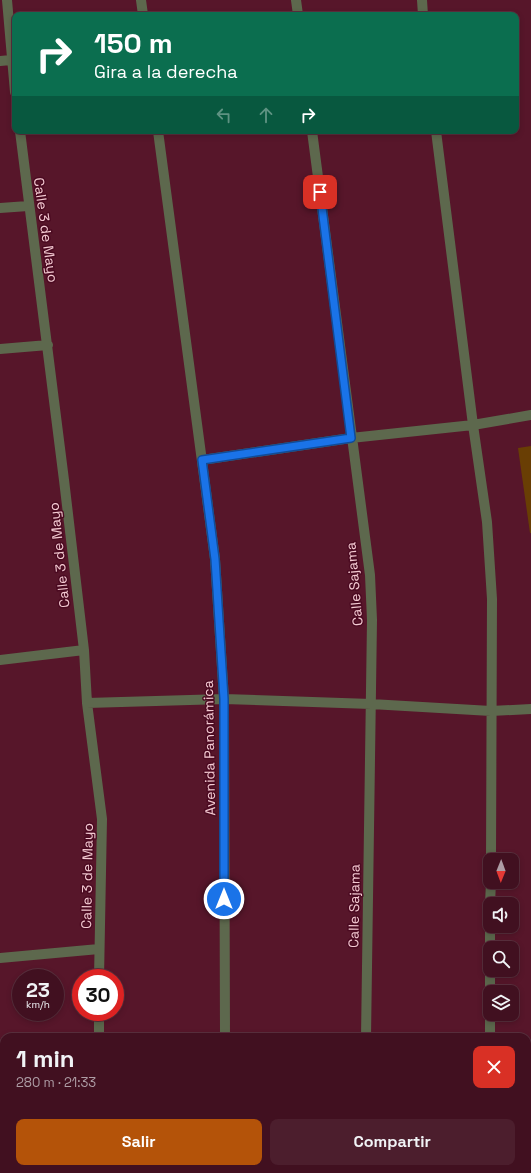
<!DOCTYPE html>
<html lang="es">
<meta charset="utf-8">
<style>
body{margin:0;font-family:"Space Grotesk",sans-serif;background:#4c1e2d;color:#f1f3f6;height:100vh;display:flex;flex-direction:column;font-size:15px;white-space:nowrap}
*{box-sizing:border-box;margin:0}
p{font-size:13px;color:#ae9da5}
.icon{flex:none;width:22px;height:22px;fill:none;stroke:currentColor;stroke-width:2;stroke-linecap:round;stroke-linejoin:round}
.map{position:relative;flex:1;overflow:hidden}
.panel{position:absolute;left:0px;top:1033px;width:531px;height:140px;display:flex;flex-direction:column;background:#411020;border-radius:12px 12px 0 0;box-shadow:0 2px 6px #0003,0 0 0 1px #5a303e}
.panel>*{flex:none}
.banner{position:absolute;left:12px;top:12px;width:507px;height:122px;border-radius:8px;box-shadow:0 2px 6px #0003,0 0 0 1px #5a303e;background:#0b6e4f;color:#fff;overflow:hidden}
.needle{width:26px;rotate:181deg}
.fabs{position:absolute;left:483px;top:853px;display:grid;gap:8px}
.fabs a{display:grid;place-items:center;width:36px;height:36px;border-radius:8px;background:#411020;box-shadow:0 2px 6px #0003,0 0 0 1px #5a303e;font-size:20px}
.speed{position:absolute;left:12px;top:969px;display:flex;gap:8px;font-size:20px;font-weight:700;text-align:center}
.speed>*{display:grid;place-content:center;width:52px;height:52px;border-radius:50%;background:#411020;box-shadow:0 2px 6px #0003,0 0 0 1px #5a303e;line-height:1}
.speed small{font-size:10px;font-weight:400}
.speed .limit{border:6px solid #d22;background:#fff;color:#111}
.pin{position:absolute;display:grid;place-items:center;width:34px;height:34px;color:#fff;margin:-17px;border-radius:8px;box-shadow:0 2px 6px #0006}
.me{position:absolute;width:44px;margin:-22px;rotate:0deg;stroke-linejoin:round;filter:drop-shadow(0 0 3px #0008)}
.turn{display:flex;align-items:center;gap:14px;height:84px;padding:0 16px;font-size:18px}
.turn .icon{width:52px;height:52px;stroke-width:2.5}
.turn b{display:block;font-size:28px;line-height:34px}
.lanes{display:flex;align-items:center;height:38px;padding:0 16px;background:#0003;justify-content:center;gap:20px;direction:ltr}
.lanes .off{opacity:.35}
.round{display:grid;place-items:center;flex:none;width:42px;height:42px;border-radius:8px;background:#4c1e2d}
.summary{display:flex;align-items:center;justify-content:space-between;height:68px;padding:0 16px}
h1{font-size:24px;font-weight:600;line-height:30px}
.cta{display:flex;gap:8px;margin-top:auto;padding:8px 16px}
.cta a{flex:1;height:46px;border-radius:8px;background:#b45309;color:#fff;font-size:16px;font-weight:600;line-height:46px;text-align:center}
.cta a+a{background:#4c1e2d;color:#f1f3f6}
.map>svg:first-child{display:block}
.garden{fill:#693e04}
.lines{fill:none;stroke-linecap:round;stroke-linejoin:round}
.minor{stroke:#5d684d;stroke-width:10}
.route-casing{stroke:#114b97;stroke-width:10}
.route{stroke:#1a73e8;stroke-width:7}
.labels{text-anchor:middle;stroke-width:3;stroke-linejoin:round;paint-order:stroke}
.street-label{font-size:14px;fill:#f4cad2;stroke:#4b0a21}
</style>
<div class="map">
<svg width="531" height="1173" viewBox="0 0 531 1173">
<rect width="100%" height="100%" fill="#57162a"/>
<!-- garden -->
<path class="garden" d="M 531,446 L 531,533 L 530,533 L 518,448 Z"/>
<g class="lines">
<!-- minor -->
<path class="minor" d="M 7,0 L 15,92
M 141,0 L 143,15
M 296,0 L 298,15
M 422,0 L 423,15
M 0,61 L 11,60
M 20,131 L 64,480 L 84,650 L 87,703 L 102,819 L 99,978
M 158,131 L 215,559 L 224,699 L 225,1037
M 312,131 L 370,575 L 372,620 L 366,1037
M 436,131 L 473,425 L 487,522 L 492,599 L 491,860
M 0,208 L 28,206
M 0,349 L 48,345
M 202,460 L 351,438 L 473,425 L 531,415
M 0,660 L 84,650
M 87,703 L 224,699 L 371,704 L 491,711 L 531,709
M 490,904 L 491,882
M 490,948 L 490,926
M 0,958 L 99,949
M 490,992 L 490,970
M 99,1012 L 99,1037
M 490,1037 L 490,1014
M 100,1169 L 100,1173
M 225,1169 L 225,1173
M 364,1173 L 364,1169
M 490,1173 L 490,1169"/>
</g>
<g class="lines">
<!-- route casing -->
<g class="route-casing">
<path id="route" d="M 224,899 L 224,699 L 215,559 L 202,460 L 351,438 L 320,192"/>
</g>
<!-- route -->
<use href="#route" class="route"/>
</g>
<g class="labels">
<!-- street labels -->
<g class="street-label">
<text transform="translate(46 230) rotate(82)" y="5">Calle 3 de Mayo</text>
<text transform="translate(59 555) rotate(-96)" y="5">Calle 3 de Mayo</text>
<text transform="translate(354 584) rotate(-95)" y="5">Calle Sajama</text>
<text transform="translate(209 748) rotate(-91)" y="5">Avenida Panorámica</text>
<text transform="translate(87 876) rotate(-89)" y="5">Calle 3 de Mayo</text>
<text transform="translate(354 906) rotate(-89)" y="5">Calle Sajama</text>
</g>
</g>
</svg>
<div class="fabs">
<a><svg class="needle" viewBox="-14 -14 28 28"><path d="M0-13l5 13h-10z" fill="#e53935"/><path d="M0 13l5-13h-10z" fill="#ae9da5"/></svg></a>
<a><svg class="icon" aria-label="sound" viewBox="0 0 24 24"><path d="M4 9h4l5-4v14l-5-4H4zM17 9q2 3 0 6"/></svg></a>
<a><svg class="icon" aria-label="search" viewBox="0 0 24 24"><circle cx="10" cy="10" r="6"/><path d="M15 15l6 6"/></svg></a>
<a><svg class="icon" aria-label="layers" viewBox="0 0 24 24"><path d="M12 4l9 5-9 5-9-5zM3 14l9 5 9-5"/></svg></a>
</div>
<div class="speed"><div>23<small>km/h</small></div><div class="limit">30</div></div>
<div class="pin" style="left:320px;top:192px;background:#d93025"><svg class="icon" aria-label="arrive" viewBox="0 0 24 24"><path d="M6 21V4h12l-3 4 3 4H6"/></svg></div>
<svg class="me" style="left:224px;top:899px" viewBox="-20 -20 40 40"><circle r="17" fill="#1a73e8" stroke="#fff" stroke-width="3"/><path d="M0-11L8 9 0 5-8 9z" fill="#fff"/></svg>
<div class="banner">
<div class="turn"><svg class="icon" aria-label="right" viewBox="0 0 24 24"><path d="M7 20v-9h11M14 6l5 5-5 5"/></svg><div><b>150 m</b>Gira a la derecha</div></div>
<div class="lanes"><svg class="icon off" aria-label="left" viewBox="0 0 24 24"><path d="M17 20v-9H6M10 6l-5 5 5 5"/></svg><svg class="icon off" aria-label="ahead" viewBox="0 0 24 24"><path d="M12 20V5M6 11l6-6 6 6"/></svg><svg class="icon" aria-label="right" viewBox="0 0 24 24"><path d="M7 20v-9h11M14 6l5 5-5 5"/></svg></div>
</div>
<section class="panel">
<div class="summary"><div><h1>1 min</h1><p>280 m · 21:33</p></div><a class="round" style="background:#d93025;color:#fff"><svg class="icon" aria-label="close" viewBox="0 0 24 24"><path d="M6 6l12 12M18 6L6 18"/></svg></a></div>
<div class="cta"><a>Salir</a><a>Compartir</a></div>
</section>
</div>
